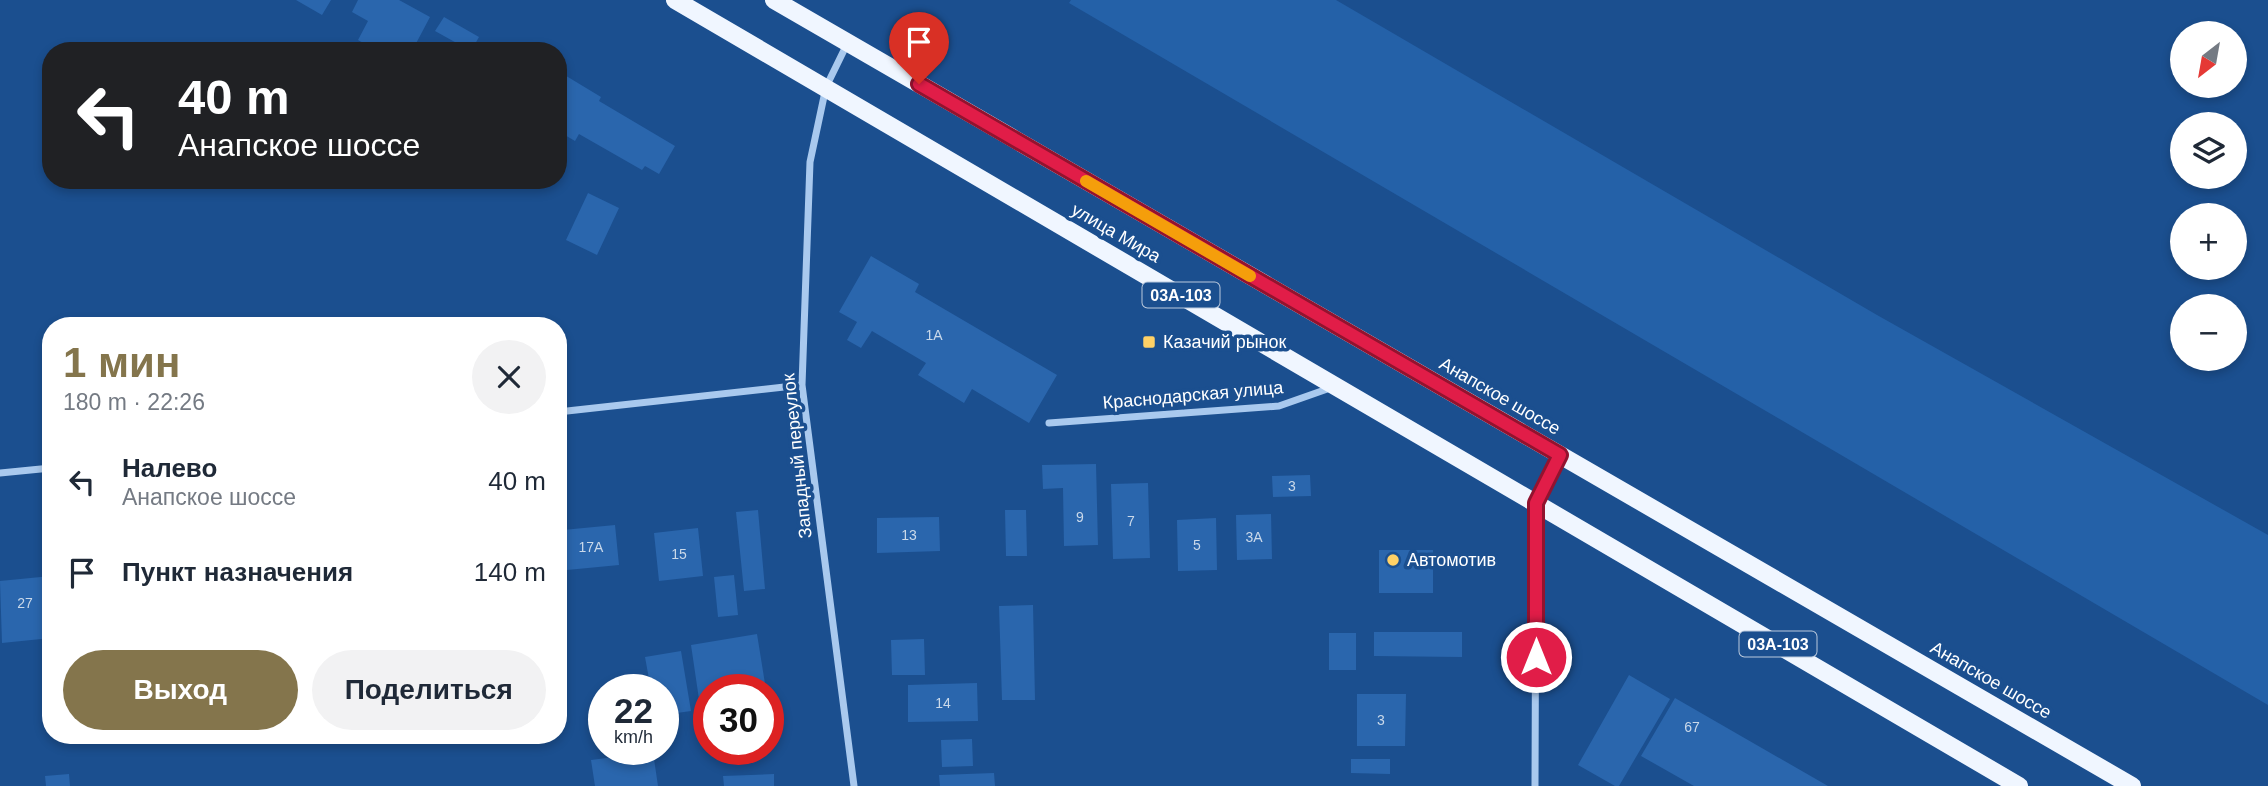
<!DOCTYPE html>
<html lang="ru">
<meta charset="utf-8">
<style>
body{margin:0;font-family:Helvetica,sans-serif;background:#f2f2f3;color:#1f2937;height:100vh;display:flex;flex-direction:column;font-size:26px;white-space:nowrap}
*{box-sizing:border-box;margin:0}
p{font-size:23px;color:#747a83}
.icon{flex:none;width:38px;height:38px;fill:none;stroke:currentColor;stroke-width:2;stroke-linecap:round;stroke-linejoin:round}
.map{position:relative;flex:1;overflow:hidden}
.sheet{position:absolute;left:42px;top:317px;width:525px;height:427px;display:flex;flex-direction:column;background:#fff;border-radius:28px;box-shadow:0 4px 10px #0003}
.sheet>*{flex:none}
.top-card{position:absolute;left:42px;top:42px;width:525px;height:147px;border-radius:28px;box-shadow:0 4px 10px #0003;background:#202124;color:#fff;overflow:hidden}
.needle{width:46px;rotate:211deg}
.fabs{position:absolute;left:2170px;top:21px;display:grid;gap:14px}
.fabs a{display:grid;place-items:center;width:77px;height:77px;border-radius:50%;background:#fff;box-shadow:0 4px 10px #0003;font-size:35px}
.speed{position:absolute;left:588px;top:674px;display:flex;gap:14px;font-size:35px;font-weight:700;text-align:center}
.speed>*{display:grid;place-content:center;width:91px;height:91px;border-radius:50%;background:#fff;box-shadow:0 4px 10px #0003;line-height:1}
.speed small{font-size:18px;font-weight:400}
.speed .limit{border:10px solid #d22;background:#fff;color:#111}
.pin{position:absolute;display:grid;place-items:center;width:60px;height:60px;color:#fff;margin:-72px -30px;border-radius:50% 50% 50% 0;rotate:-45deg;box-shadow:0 0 7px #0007}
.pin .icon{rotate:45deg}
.me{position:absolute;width:77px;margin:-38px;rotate:0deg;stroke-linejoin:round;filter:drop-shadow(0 0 5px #0008)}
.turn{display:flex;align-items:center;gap:24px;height:147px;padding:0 21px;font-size:32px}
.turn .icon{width:91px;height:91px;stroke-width:2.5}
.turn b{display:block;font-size:49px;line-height:60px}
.round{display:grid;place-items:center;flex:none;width:74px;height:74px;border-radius:37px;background:#f2f2f3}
.overview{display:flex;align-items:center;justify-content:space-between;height:119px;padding:0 21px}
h1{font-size:42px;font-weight:800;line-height:52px;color:#84754c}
.button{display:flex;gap:14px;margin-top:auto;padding:14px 21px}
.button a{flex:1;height:80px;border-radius:42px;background:#84754c;color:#fff;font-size:28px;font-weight:800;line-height:80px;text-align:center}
.button a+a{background:#f2f2f3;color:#1f2937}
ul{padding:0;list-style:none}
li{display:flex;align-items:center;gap:21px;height:91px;padding:0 21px}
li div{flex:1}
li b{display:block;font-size:26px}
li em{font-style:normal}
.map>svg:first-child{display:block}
.green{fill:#2461a8}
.building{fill:#2a66ad}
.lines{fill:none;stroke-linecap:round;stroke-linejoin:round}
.minor{stroke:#a9c9ee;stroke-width:7}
.primary{stroke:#f0f6ff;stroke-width:18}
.route-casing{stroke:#92132f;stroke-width:18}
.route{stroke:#e11d48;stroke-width:12}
.slow{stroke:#f59e0b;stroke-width:12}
.poi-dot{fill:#ffd166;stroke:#1b4f8f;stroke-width:2.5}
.labels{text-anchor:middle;stroke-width:7;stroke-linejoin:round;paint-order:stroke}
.number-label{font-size:14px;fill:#cad9ea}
.shield{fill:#1b4f8f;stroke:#bbcadd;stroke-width:2}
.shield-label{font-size:16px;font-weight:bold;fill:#fff}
.street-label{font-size:18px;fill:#fff;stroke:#1b4f8f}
.poi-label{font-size:18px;fill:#fff;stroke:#1b4f8f;text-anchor:start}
</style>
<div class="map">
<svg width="2268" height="786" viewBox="0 0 2268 786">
<rect width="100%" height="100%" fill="#1b4f8f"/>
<!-- green -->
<path class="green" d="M 1071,0 L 1336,0 L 1877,315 L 2268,535 L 2268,705 L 1069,3 Z"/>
<!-- building -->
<path class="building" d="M 296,0 L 331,0 L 322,15 Z
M 358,0 L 399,0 L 430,17 L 412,51 L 377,51 L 358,40 L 368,21 L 352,12 Z
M 444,17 L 479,37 L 471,51 L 435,31 Z
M 558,71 L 601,97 L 599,101 L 675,146 L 659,174 L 645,166 L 642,170 L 579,134 L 575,141 L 558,131 Z
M 588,193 L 619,208 L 597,255 L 566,240 Z
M 871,256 L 919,284 L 915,292 L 1057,375 L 1029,423 L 972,389 L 964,403 L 918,375 L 926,363 L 872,331 L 861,348 L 847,340 L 857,322 L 839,312 Z
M 1096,464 L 1098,545 L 1064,546 L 1063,488 L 1043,489 L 1042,465 Z
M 1310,475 L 1311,496 L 1273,497 L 1272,476 Z
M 1148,483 L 1150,558 L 1113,559 L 1111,484 Z
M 758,510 L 765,589 L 744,591 L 736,512 Z
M 1005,510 L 1026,510 L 1027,556 L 1006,556 Z
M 1271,514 L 1272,559 L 1237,560 L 1236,515 Z
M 939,517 L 940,551 L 877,553 L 877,518 Z
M 1216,518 L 1217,570 L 1178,571 L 1177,520 Z
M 615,525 L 619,565 L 567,570 L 563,530 Z
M 698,528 L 703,576 L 659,581 L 654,533 Z
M 1379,550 L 1433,550 L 1433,593 L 1379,593 Z
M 734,575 L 738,615 L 718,617 L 714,577 Z
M 51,576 L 51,638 L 2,643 L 0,581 Z
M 1033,605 L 1035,700 L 1002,700 L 999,606 Z
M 1374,632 L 1462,632 L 1462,657 L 1374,656 Z
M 1329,633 L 1356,633 L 1356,670 L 1329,670 Z
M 757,634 L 766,690 L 709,690 L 709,705 L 700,706 L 691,645 Z
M 924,639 L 925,675 L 892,675 L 891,640 Z
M 681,651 L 691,711 L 663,715 L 663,690 L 651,690 L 645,657 Z
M 1629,675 L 1670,699 L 1619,786 L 1615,786 L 1578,765 Z
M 977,683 L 978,721 L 908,722 L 908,685 Z
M 1357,694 L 1406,694 L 1405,746 L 1357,746 Z
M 1675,698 L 1828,786 L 1694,786 L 1641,756 Z
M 972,739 L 973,766 L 942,767 L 941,740 Z
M 653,752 L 658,786 L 595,786 L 591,760 Z
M 1351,759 L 1390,759 L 1390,774 L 1351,773 Z
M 994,773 L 995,786 L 940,786 L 939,775 Z
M 69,774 L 70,786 L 46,786 L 45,776 Z
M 774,774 L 774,786 L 724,786 L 723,776 Z"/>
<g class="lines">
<!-- minor -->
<path class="minor" d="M 847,44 L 826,87 L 810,162 L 802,385 L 854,786
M 558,412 L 802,385
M 1049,423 L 1279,406 L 1333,387
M 0,473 L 51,468
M 1535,786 L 1536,503 L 1559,456"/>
<!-- primary -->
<path class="primary" d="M 675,0 L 2019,786
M 774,0 L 2132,786"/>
</g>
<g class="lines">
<!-- route casing -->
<g class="route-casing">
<path id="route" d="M 919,84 L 1560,455 L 1536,503 L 1536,657"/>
</g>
<!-- route -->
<use href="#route" class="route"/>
<!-- slow -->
<path class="slow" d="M 1086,181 L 1250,276"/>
</g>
<!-- markers -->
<g class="poi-dot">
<rect x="1142" y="335" width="14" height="14" rx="3.5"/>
<circle cx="1393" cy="560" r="7"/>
</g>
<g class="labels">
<!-- number labels -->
<g class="number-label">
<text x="934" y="340">1А</text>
<text x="1292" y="491">3</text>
<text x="1080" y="522">9</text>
<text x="1131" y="526">7</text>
<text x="909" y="540">13</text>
<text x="1254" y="542">3А</text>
<text x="1197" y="550">5</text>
<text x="591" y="552">17А</text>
<text x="679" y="559">15</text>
<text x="25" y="608">27</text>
<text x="943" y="708">14</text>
<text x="1381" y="725">3</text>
<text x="1692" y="732">67</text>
</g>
<!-- shield labels -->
<g class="shield">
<rect x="1142.5" y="282.5" width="77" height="25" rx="5"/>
<rect x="1739.5" y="631.5" width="77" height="25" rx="5"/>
</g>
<g class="shield-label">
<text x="1181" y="301">03А-103</text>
<text x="1778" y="650">03А-103</text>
</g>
<!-- street labels -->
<g class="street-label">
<text transform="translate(1116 233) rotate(30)" y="6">улица Мира</text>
<text transform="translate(1193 395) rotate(-5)" y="6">Краснодарская улица</text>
<text transform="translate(1500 396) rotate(30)" y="6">Анапское шоссе</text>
<text transform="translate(797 456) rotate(-96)" y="6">Западный переулок</text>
<text transform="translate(1991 680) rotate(30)" y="6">Анапское шоссе</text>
</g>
<!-- poi labels -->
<g class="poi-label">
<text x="1163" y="348">Казачий рынок</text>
<text x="1407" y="566">Автомотив</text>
</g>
</g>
</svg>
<div class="fabs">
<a><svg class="needle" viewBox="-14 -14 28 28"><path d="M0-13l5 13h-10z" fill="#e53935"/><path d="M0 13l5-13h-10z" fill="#747a83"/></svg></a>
<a><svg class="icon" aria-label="layers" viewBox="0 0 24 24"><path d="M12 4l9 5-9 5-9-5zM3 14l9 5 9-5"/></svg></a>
<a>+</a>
<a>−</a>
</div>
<div class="speed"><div>22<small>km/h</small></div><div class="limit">30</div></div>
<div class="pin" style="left:919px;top:84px;background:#d93025"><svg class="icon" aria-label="arrive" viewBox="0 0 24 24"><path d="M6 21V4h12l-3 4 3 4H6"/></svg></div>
<svg class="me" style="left:1536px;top:657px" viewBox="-20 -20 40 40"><circle r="17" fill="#e11d48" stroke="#fff" stroke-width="3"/><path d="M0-11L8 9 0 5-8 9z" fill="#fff"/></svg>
<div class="top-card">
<div class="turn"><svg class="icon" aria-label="left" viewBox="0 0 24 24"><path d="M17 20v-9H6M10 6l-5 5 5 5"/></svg><div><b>40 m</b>Анапское шоссе</div></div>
</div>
<section class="sheet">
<div class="overview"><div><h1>1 мин</h1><p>180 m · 22:26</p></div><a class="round"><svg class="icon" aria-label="close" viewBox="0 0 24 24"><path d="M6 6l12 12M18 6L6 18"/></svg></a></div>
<ul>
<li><svg class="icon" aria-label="left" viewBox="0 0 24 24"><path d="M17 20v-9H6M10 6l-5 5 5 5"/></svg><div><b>Налево</b><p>Анапское шоссе</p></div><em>40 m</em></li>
<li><svg class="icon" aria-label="arrive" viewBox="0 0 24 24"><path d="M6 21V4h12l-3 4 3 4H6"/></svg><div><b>Пункт назначения</b></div><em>140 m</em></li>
</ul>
<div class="button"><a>Выход</a><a>Поделиться</a></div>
</section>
</div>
